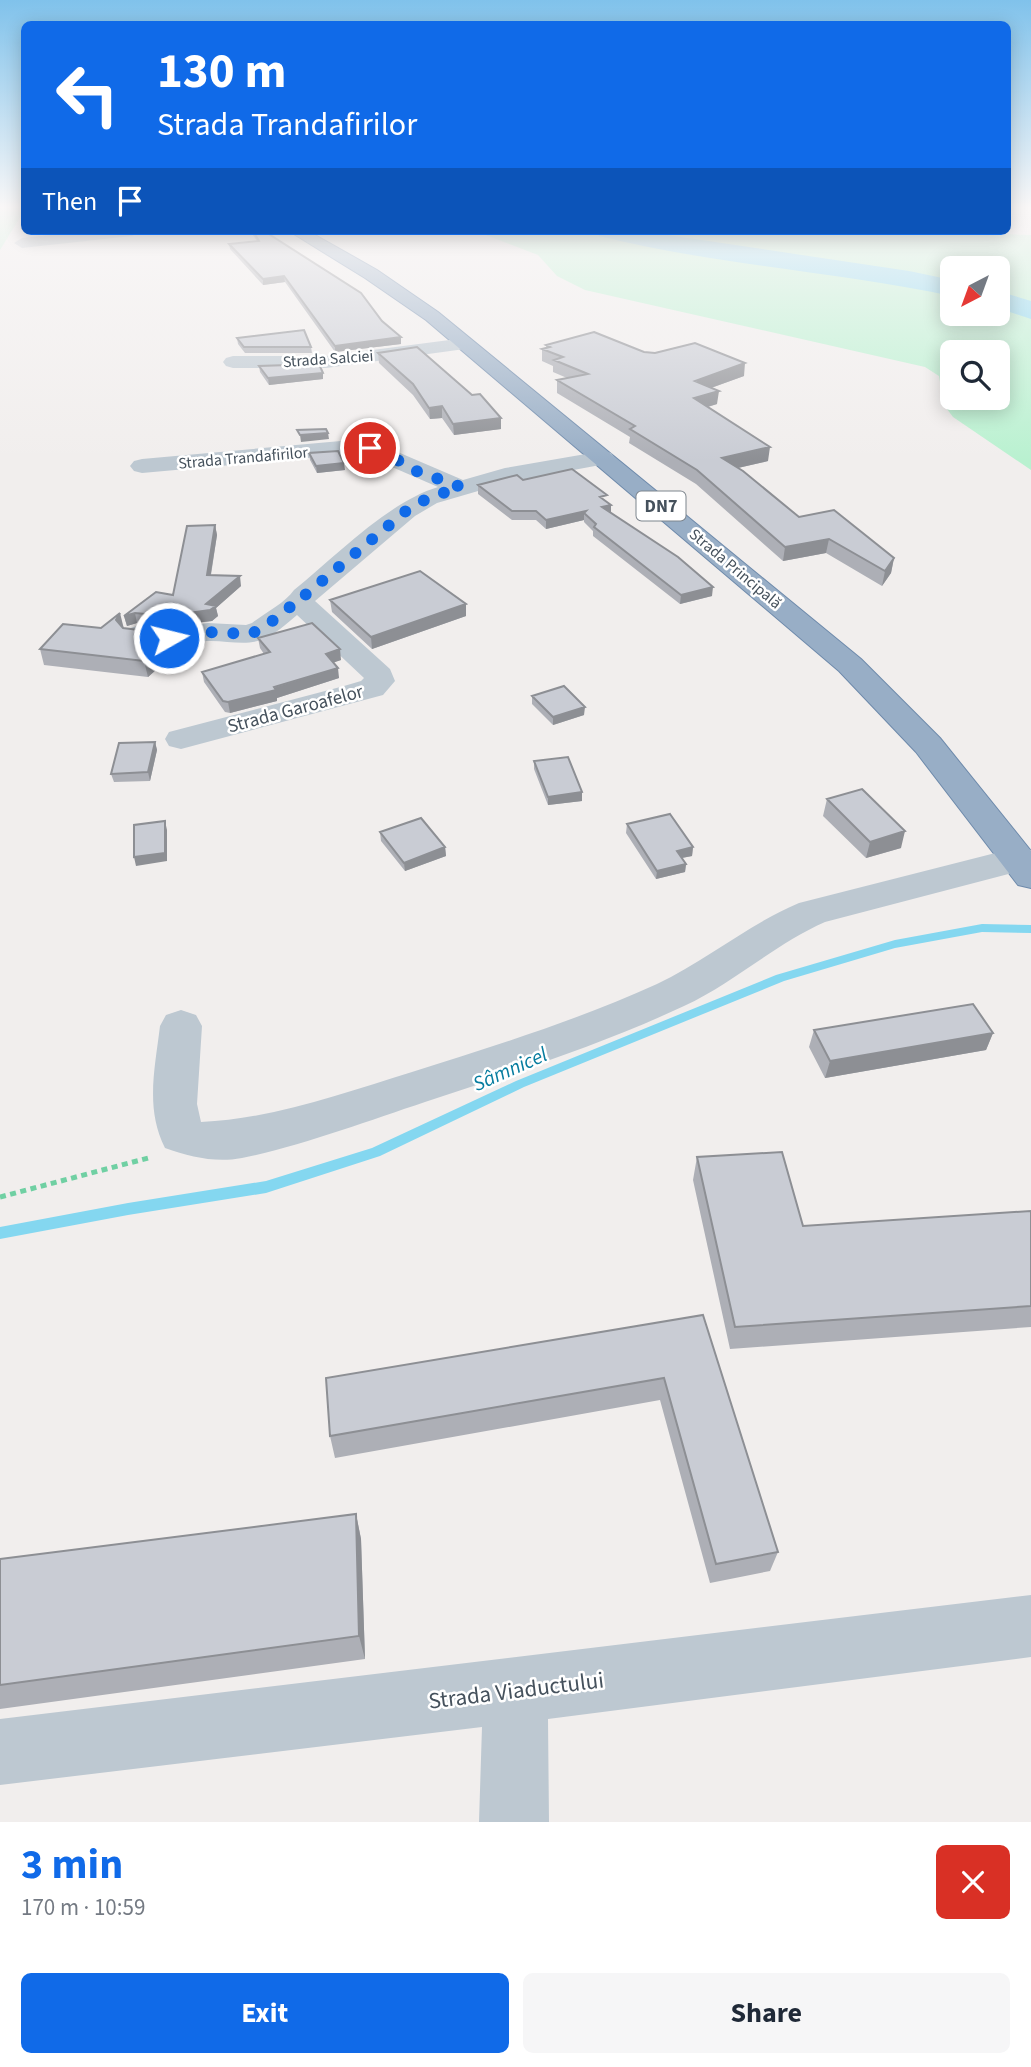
<!DOCTYPE html>
<meta charset="utf-8">
<style>
body{margin:0;font-family:"Source Sans 3",sans-serif;background:#f6f6f7;color:#1f2937;height:100vh;display:flex;flex-direction:column;font-size:26px;white-space:nowrap}
*{box-sizing:border-box;margin:0}
p{font-size:23px;color:#747a83}
.icon{flex:none;width:38px;height:38px;fill:none;stroke:currentColor;stroke-width:2;stroke-linecap:round;stroke-linejoin:round}
.map{position:relative;height:1822px;overflow:hidden}
.drawer{display:flex;flex-direction:column;background:#fff;flex:1}
.drawer>*{flex:none}
.hud{position:absolute;left:21px;top:21px;width:990px;height:214px;border-radius:10px;box-shadow:0 4px 18px #0003;background:#106ae8;color:#fff;overflow:hidden}
.needle{width:46px;rotate:221deg}
.fabs{position:absolute;left:940px;top:256px;display:grid;gap:14px}
.fabs a{display:grid;place-items:center;width:70px;height:70px;border-radius:10px;background:#fff;box-shadow:0 4px 18px #0003;font-size:35px}
.pin{position:absolute;display:grid;place-items:center;width:60px;height:60px;color:#fff;margin:-30px;border:4px solid #fff;border-radius:50%;box-shadow:0 2px 7px #0007}
.me{position:absolute;width:77px;margin:-38px;rotate:82deg;stroke-linejoin:round;filter:drop-shadow(0 0 5px #0008)}
.turn{display:flex;align-items:center;gap:24px;height:147px;padding:0 21px;font-size:32px}
.turn .icon{width:91px;height:91px;stroke-width:2.5}
.turn b{display:block;font-size:49px;line-height:60px}
.then{display:flex;align-items:center;height:66px;padding:0 21px;background:#0003;gap:14px;font-size:26px}
.round{display:grid;place-items:center;flex:none;width:74px;height:74px;border-radius:10px;background:#f6f6f7}
.overview{display:flex;align-items:center;justify-content:space-between;height:119px;padding:0 21px}
h1{font-size:42px;font-weight:700;line-height:52px;color:#106ae8}
.action{display:flex;gap:14px;margin-top:auto;padding:14px 21px}
.action a{flex:1;height:80px;border-radius:10px;background:#106ae8;color:#fff;font-size:28px;font-weight:700;line-height:80px;text-align:center}
.action a+a{background:#f6f6f7;color:#1f2937}
.map>svg:first-child{display:block}
.green{fill:#b9f1d0;fill-rule:evenodd}
.lines{fill:none;stroke-linecap:round;stroke-linejoin:round}
.stream{fill:#84d7f0;fill-rule:evenodd}
.river{fill:#84d7f0;fill-rule:evenodd}
.trunk-casing{stroke:#6e8aab;stroke-width:2}
.path{stroke:#70d0a3;stroke-width:5;stroke-dasharray:6 4.5;stroke-linecap:butt}
.minor{fill:#bdc8d1;fill-rule:evenodd}
.trunk{fill:#98aec6;fill-rule:evenodd}
.wall{fill:#adafb6}
.shaded-wall{fill:#8d8f94}
.building{fill:#c9ccd4;stroke:#8d8f94;stroke-width:2}
.route{stroke:#106ae8;stroke-width:12;stroke-dasharray:0 21.6}
.labels{text-anchor:middle;stroke-width:5;stroke-linejoin:round;paint-order:stroke}
.far-street-label{font-size:16px;fill:#45515c;stroke:#fff}
.shield{fill:#fff;stroke:#7d858d;stroke-width:2}
.shield-label{font-size:18px;font-weight:bold;fill:#45515c}
.street-label{font-size:19px;fill:#45515c;stroke:#fff}
.water-label{font-size:21px;font-style:italic;fill:#067c9f;stroke:#fff}
.near-street-label{font-size:23px;fill:#45515c;stroke:#fff}
</style>
<div class="map">
<svg width="1031" height="1822" viewBox="0 0 1031 1822">
<rect width="100%" height="100%" fill="#f1eeed"/>
<!-- green -->
<path class="green" d="M 0,206 L 18,206 L 24,211 L 0,250 Z
M 475,231 L 904,231 L 1031,235 L 1031,470 L 953,417 L 944,405 L 939,376 L 925,367 L 585,290 L 557,276 L 538,255 ZM 952,268 L 998,268 L 998,313 L 952,313 ZM 952,352 L 998,352 L 998,397 L 952,397 Z"/>
<g class="lines">
<!-- stream -->
<path class="stream" d="M 982,924 L 1031,925 L 1031,933 L 982,932 L 895,948 L 784,981 L 524,1087 L 380,1156 L 266,1193 L 128,1215 L 0,1239 L 0,1227 L 128,1203 L 266,1181 L 372,1148 L 516,1081 L 776,975 L 895,940 Z"/>
<!-- river -->
<path class="river" d="M 596,231 L 641,231 L 909,271 L 952,280 L 952,296 C 835,271 715,265 599,236 Z
M 998,291 L 1031,301 L 1031,319 L 998,308 Z"/>
<!-- trunk casing -->
<g class="trunk-casing">
<path id="trunk" d="M 289,231 L 308,231 L 377,270 L 438,312 L 861,659 L 940,738 L 1031,851 L 1031,888 L 1018,885 L 916,752 L 839,671 L 426,320 L 365,278 Z"/>
</g>
<!-- path -->
<path class="path" d="M 0,1197 L 152,1157"/>
<!-- minor -->
<path class="minor" d="M 89,231 L 140,231 L 132,236 L 22,248 L 14,243 L 22,238 Z
M 465,338 L 475,344 L 472,348 L 326,368 L 233,368 L 226,366 L 223,362 L 226,358 L 233,356 L 326,356 Z
M 352,440 L 386,447 L 463,480 L 505,468 L 603,451 L 611,453 L 615,458 L 611,463 L 509,482 L 437,503 L 415,516 L 315,601 L 390,669 L 395,681 L 383,695 L 181,749 L 169,746 L 165,739 L 169,732 L 344,686 L 361,681 L 364,678 L 297,615 C 286,624 275,635 261,640 C 244,646 225,640 207,641 C 176,643 159,649 127,641 L 122,635 L 127,629 L 137,626 L 169,629 L 208,623 L 246,625 L 252,623 C 265,613 285,603 294,590 C 335,557 388,502 438,487 L 369,457 L 352,454 L 142,473 L 134,471 L 130,466 L 134,461 L 142,459 Z
M 1019,847 L 1031,850 L 1031,868 L 825,922 C 775,944 734,983 684,1006 C 601,1045 512,1073 425,1102 C 368,1121 301,1146 242,1158 C 215,1163 191,1157 165,1148 C 145,1109 155,1068 160,1026 L 166,1015 L 181,1010 L 196,1015 L 202,1026 L 197,1104 L 201,1122 C 272,1119 344,1093 412,1072 C 494,1046 578,1020 657,984 C 707,960 749,924 799,903 Z
M 1031,1595 L 1031,1657 L 548,1719 L 549,1822 L 479,1822 L 482,1727 L 0,1785 L 0,1719 Z"/>
<!-- trunk -->
<use href="#trunk" class="trunk"/>
</g>
<!-- wall -->
<path class="wall" d="M 250,231 L 264,231 L 382,321 L 401,337 L 401,344 L 335,352 L 285,282 L 263,285 L 230,249 L 229,244 L 257,241 Z
M 237,338 L 311,347 L 312,353 L 245,353 L 238,344 Z
M 546,345 L 644,352 L 744,376 L 711,388 L 717,404 L 708,407 L 768,461 L 738,468 L 799,517 L 894,558 L 891,573 L 882,586 L 826,553 L 783,561 L 696,484 L 629,443 L 630,437 L 557,393 L 557,380 L 567,378 L 553,372 L 553,366 L 542,361 L 542,349 L 546,348 Z
M 378,353 L 501,429 L 454,435 L 442,418 L 430,419 L 413,395 L 379,363 Z
M 259,366 L 323,373 L 323,379 L 269,385 L 260,372 Z
M 309,453 L 345,470 L 317,473 L 310,460 Z
M 523,480 L 606,502 L 611,505 L 611,513 L 712,596 L 680,604 L 593,536 L 593,531 L 584,522 L 584,520 L 546,529 L 536,520 L 512,520 L 478,494 L 478,485 Z
M 215,525 L 217,535 L 211,575 L 241,586 L 216,608 L 218,616 L 212,621 L 169,626 L 137,623 L 127,626 L 124,616 L 173,595 Z
M 330,600 L 466,616 L 372,649 L 332,612 Z
M 101,628 L 124,628 L 155,632 L 180,630 L 183,646 L 148,677 L 44,665 L 40,649 Z
M 258,638 L 341,660 L 333,662 L 339,678 L 277,698 L 277,701 L 230,713 L 225,712 L 204,682 L 202,672 L 264,654 L 260,648 Z
M 532,696 L 584,715 L 553,725 L 532,704 Z
M 155,742 L 157,750 L 150,781 L 114,782 L 111,774 Z
M 534,761 L 582,801 L 548,805 L 534,769 Z
M 827,799 L 901,848 L 866,858 L 823,816 Z
M 627,824 L 693,847 L 692,856 L 682,858 L 686,864 L 685,872 L 656,879 L 626,833 Z
M 380,832 L 445,847 L 446,856 L 405,871 L 381,841 Z
M 814,1030 L 993,1033 L 986,1050 L 825,1078 L 809,1047 Z
M 697,1157 L 803,1226 L 1031,1211 L 1031,1327 L 730,1349 L 693,1180 Z
M 703,1315 L 778,1552 L 770,1571 L 710,1583 L 660,1400 L 335,1458 L 330,1436 Z
M 356,1514 L 361,1539 L 365,1659 L 0,1709 L 0,1559 Z"/>
<!-- shaded-wall -->
<path class="shaded-wall" d="M 284,276 L 285,282 L 263,285 L 263,279 Z
M 401,337 L 401,344 L 335,352 L 335,346 Z
M 745,363 L 744,376 L 694,394 L 695,381 Z
M 323,373 L 323,379 L 269,385 L 268,378 Z
M 719,391 L 717,404 L 693,411 L 694,398 Z
M 442,406 L 442,418 L 430,419 L 429,408 Z
M 501,418 L 501,429 L 454,435 L 453,424 Z
M 328,433 L 329,439 L 301,442 L 300,435 Z
M 770,447 L 768,461 L 720,472 L 722,458 Z
M 344,463 L 345,470 L 317,473 L 316,466 Z
M 611,505 L 611,514 L 602,507 Z
M 586,511 L 584,513 L 584,520 L 546,529 L 546,520 Z
M 215,525 L 217,535 L 209,585 L 207,575 Z
M 829,539 L 826,553 L 783,561 L 785,547 Z
M 894,558 L 891,573 L 882,586 L 885,571 Z
M 240,576 L 241,586 L 216,608 L 218,616 L 212,621 L 169,626 L 167,616 L 206,604 Z
M 713,587 L 712,596 L 680,604 L 681,595 Z
M 466,604 L 466,616 L 372,649 L 371,637 Z
M 120,613 L 124,629 L 116,620 Z
M 135,613 L 137,623 L 127,626 L 124,616 Z
M 180,630 L 183,646 L 148,677 L 144,661 Z
M 340,649 L 341,660 L 327,665 L 326,654 Z
M 338,668 L 339,678 L 277,698 L 277,701 L 230,713 L 228,702 Z
M 585,707 L 584,715 L 553,725 L 553,717 Z
M 155,742 L 157,750 L 150,781 L 148,772 Z
M 582,792 L 582,801 L 548,805 L 548,797 Z
M 165,821 L 167,830 L 167,861 L 136,866 L 134,857 Z
M 905,831 L 901,848 L 866,858 L 870,842 Z
M 445,847 L 446,856 L 405,871 L 404,863 Z
M 693,847 L 692,856 L 676,859 L 677,851 Z
M 686,864 L 685,872 L 656,879 L 657,871 Z
M 993,1033 L 986,1050 L 825,1078 L 830,1061 Z
M 356,1514 L 361,1539 L 365,1659 L 359,1636 Z"/>
<!-- building -->
<path class="building" d="M 253,231 L 264,231 L 361,293 L 382,321 L 401,337 L 335,346 L 284,276 L 263,279 L 229,244 L 259,241 Z
M 304,330 L 311,347 L 244,347 L 237,338 Z
M 594,332 L 644,352 L 655,353 L 695,343 L 745,363 L 695,381 L 719,391 L 694,398 L 770,447 L 722,458 L 743,471 L 799,517 L 834,510 L 894,558 L 885,571 L 829,539 L 785,547 L 697,470 L 630,429 L 635,426 L 557,380 L 588,374 L 554,360 L 563,357 L 542,349 L 550,347 L 546,345 Z
M 417,347 L 472,395 L 480,394 L 501,418 L 453,424 L 442,406 L 429,408 L 413,384 L 378,353 Z
M 319,364 L 323,373 L 268,378 L 259,366 Z
M 326,429 L 328,433 L 300,435 L 297,430 Z
M 338,451 L 344,463 L 316,466 L 309,453 Z
M 572,469 L 607,495 L 600,497 L 611,505 L 602,507 L 678,557 L 713,587 L 681,595 L 594,527 L 596,524 L 584,513 L 586,511 L 546,520 L 536,511 L 512,511 L 478,485 L 517,475 L 523,480 Z
M 215,525 L 207,575 L 240,576 L 206,604 L 216,606 L 210,610 L 167,616 L 135,613 L 124,616 L 156,592 L 173,595 L 187,526 Z
M 420,571 L 466,604 L 371,637 L 330,600 Z
M 120,613 L 116,620 L 123,628 L 155,632 L 180,630 L 144,661 L 40,649 L 63,624 L 101,628 Z
M 312,623 L 340,649 L 326,654 L 338,668 L 274,687 L 276,690 L 228,702 L 223,701 L 202,672 L 270,652 L 258,638 Z
M 564,686 L 585,707 L 553,717 L 532,696 Z
M 155,742 L 148,772 L 111,774 L 119,743 Z
M 568,757 L 582,792 L 548,797 L 534,761 Z
M 862,789 L 905,831 L 870,842 L 827,799 Z
M 670,814 L 693,847 L 677,851 L 686,864 L 657,871 L 627,824 Z
M 421,818 L 445,847 L 404,863 L 380,832 Z
M 165,821 L 165,853 L 134,857 L 134,825 Z
M 973,1004 L 993,1033 L 830,1061 L 814,1030 Z
M 782,1152 L 803,1226 L 1031,1211 L 1031,1306 L 735,1327 L 697,1157 Z
M 703,1315 L 778,1552 L 716,1564 L 664,1378 L 330,1436 L 326,1378 Z
M 356,1514 L 359,1636 L 0,1685 L 0,1559 Z"/>
<!-- sky -->
<linearGradient id="sky" x2="0" y2="1"><stop stop-color="#80c2eb"/><stop offset="0.45" stop-color="#f9f7f7"/><stop offset="1" stop-color="#f9f7f7" stop-opacity="0"/></linearGradient>
<rect width="1031" height="461" fill="url(#sky)"/>
<g class="lines">
<!-- route -->
<path class="route" d="M 169,638 L 208,632 L 250,634 L 262,629 L 290,607 L 300,603 L 304,596 L 406,511 L 428,498 L 461,487 L 416,471 L 384,452 L 370,448"/>
</g>
<g class="labels">
<!-- far-street labels -->
<g class="far-street-label">
<text transform="translate(328 358) rotate(-4)" y="6">Strada Salciei</text>
<text transform="translate(243 457) rotate(-5)" y="6">Strada Trandafirilor</text>
<text transform="translate(736 568) rotate(40)" y="6">Strada Principală</text>
</g>
<!-- shield labels -->
<rect class="shield" x="636.5" y="491.5" width="49" height="29" rx="5"/>
<g class="shield-label">
<text x="661" y="512">DN7</text>
</g>
<!-- street labels -->
<g class="street-label">
<text transform="translate(295 708) rotate(-15)" y="7">Strada Garoafelor</text>
</g>
<!-- water labels -->
<g class="water-label">
<text transform="translate(510 1069) rotate(-24)" y="7">Sâmnicel</text>
</g>
<!-- near-street labels -->
<g class="near-street-label">
<text transform="translate(516 1690) rotate(-7)" y="8">Strada Viaductului</text>
</g>
</g>
</svg>
<div class="fabs">
<a><svg class="needle" viewBox="-14 -14 28 28"><path d="M0-13l5 13h-10z" fill="#e53935"/><path d="M0 13l5-13h-10z" fill="#747a83"/></svg></a>
<a><svg class="icon" aria-label="search" viewBox="0 0 24 24"><circle cx="10" cy="10" r="6"/><path d="M15 15l6 6"/></svg></a>
</div>
<div class="pin" style="left:370px;top:448px;background:#d93025"><svg class="icon" aria-label="arrive" viewBox="0 0 24 24"><path d="M6 21V4h12l-3 4 3 4H6"/></svg></div>
<svg class="me" style="left:169px;top:638px" viewBox="-20 -20 40 40"><circle r="17" fill="#106ae8" stroke="#fff" stroke-width="3"/><path d="M0-11L8 9 0 5-8 9z" fill="#fff"/></svg>
<div class="hud">
<div class="turn"><svg class="icon" aria-label="left" viewBox="0 0 24 24"><path d="M17 20v-9H6M10 6l-5 5 5 5"/></svg><div><b>130 m</b>Strada Trandafirilor</div></div>
<div class="then">Then<svg class="icon" aria-label="arrive" viewBox="0 0 24 24"><path d="M6 21V4h12l-3 4 3 4H6"/></svg></div>
</div>
</div>
<section class="drawer">
<div class="overview"><div><h1>3 min</h1><p>170 m · 10:59</p></div><a class="round" style="background:#d93025;color:#fff"><svg class="icon" aria-label="close" viewBox="0 0 24 24"><path d="M6 6l12 12M18 6L6 18"/></svg></a></div>
<div class="action"><a>Exit</a><a>Share</a></div>
</section>
